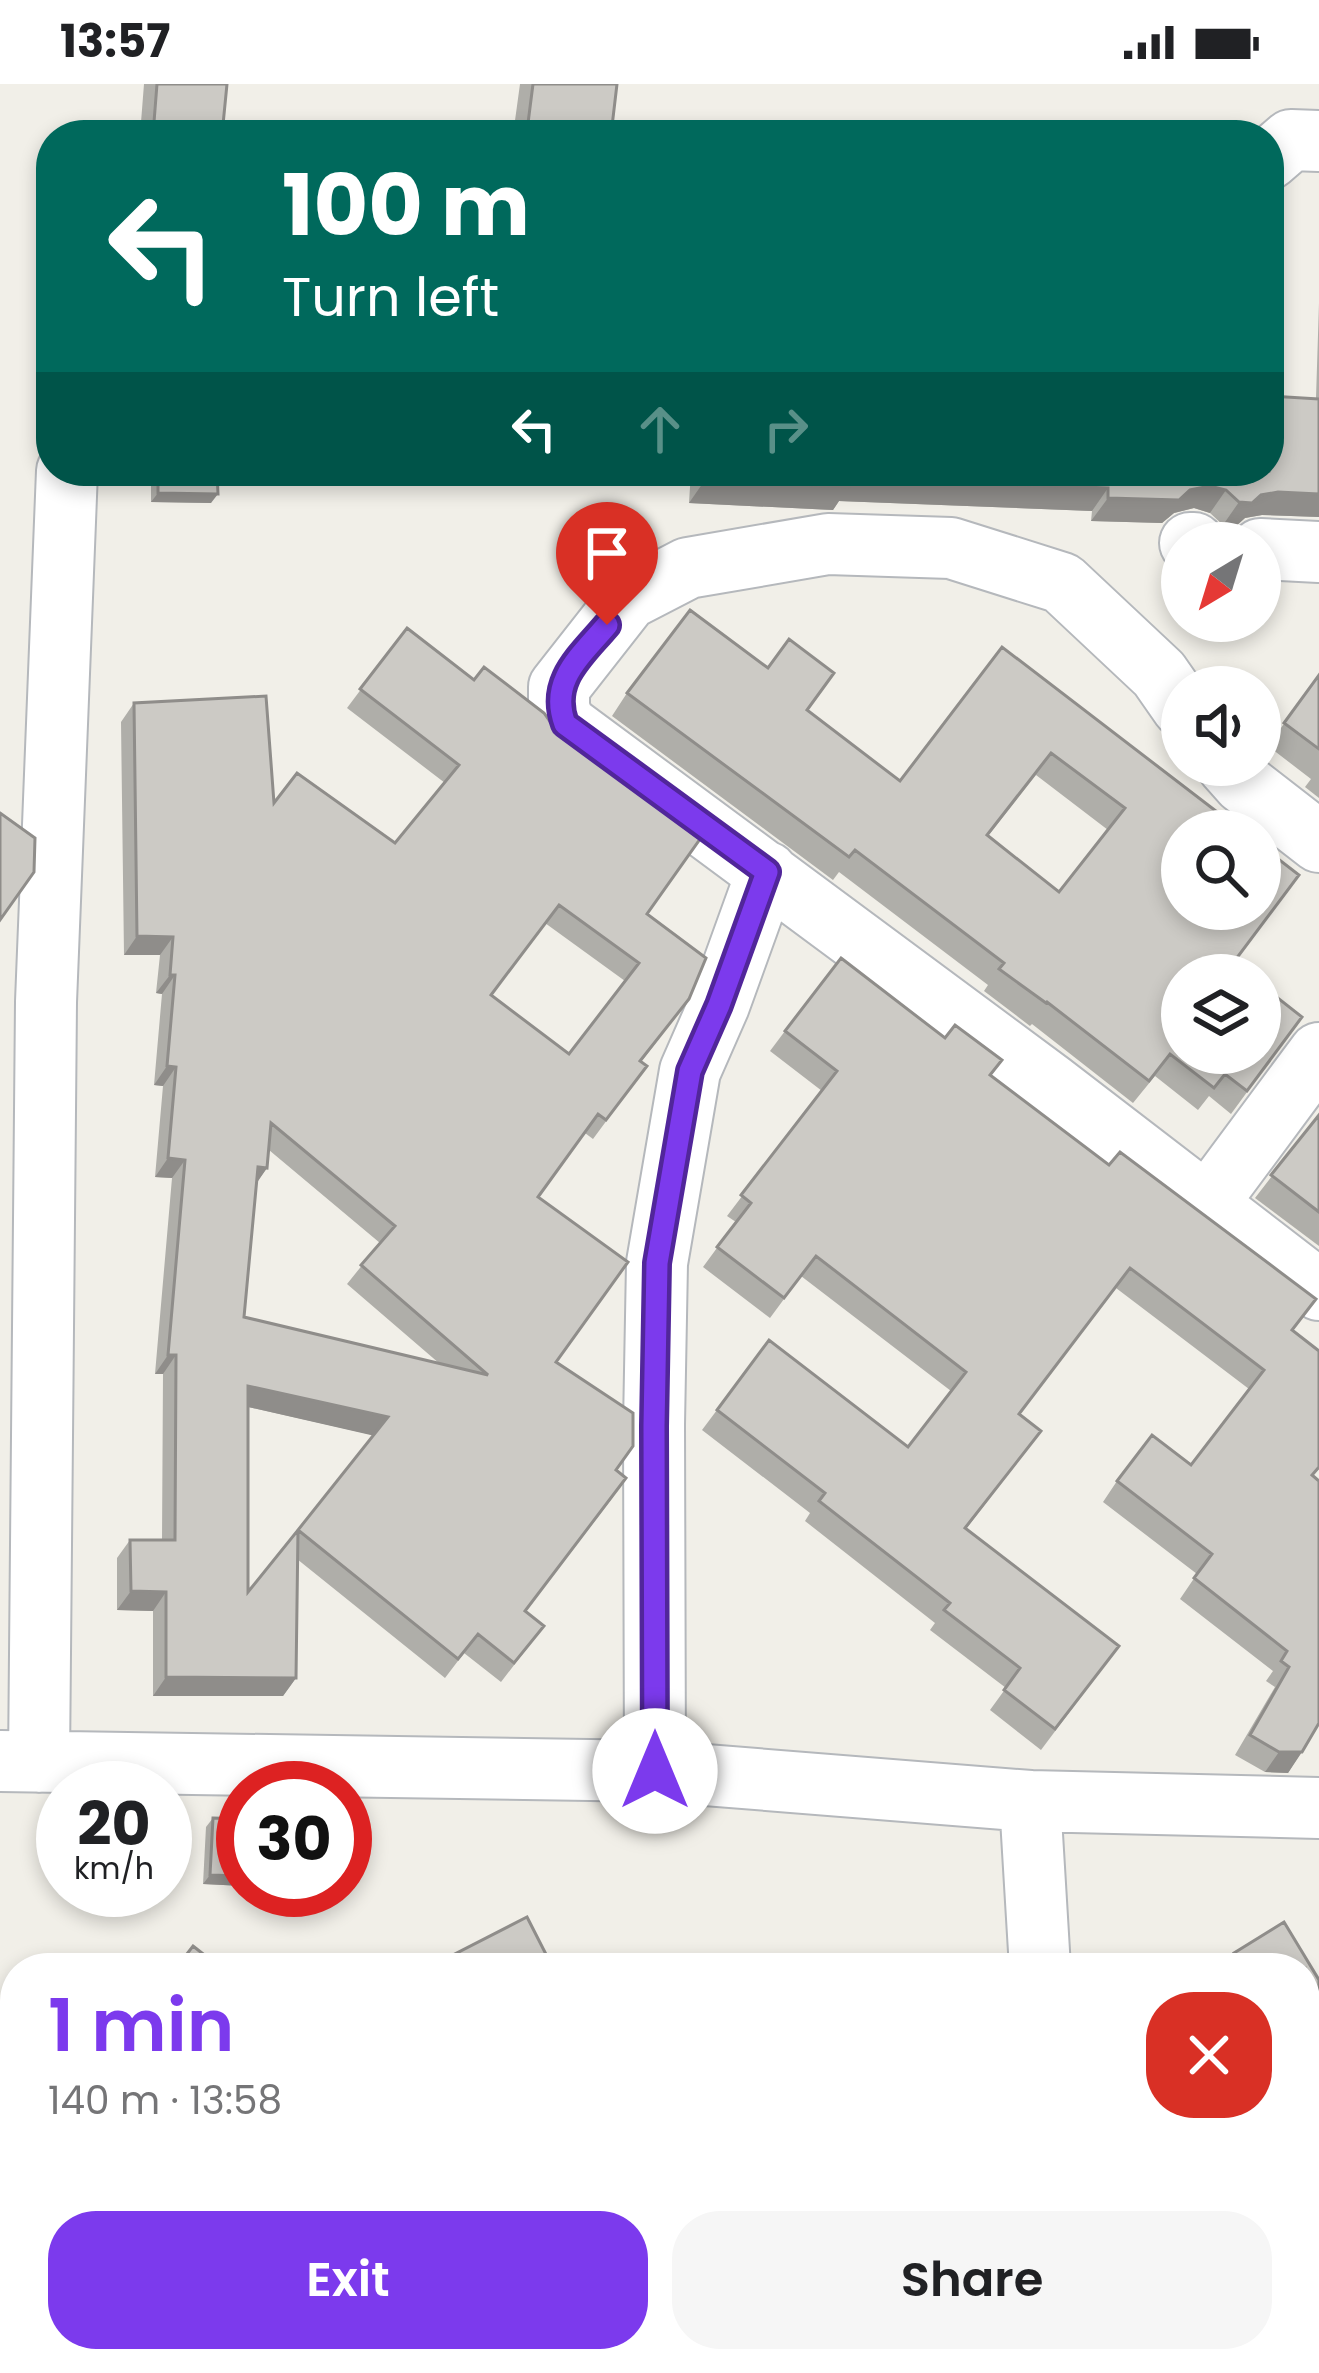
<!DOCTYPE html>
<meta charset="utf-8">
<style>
body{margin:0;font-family:Poppins,sans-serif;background:#f6f6f6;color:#202124;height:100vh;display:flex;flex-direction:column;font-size:45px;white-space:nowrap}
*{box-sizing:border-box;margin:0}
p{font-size:39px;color:#757577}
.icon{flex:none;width:66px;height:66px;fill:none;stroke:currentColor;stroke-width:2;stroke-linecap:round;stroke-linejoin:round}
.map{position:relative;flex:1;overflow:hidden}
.drawer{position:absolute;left:0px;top:1869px;width:1320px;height:420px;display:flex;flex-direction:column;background:#fff;border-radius:48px 48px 0 0;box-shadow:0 6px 18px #0003}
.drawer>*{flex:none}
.banner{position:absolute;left:36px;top:36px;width:1248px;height:366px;border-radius:48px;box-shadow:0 6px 18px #0003;background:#00695c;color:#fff;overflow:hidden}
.needle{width:78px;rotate:218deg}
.fabs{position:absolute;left:1161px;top:438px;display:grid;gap:24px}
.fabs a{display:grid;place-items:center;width:120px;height:120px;border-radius:50%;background:#fff;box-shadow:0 6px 18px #0003;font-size:60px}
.speed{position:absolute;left:36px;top:1677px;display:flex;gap:24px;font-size:60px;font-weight:700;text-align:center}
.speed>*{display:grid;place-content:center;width:156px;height:156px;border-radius:50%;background:#fff;box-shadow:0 6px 18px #0003;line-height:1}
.speed small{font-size:30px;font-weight:400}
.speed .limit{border:18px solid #d22;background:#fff;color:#111}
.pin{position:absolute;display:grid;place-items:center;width:102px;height:102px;color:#fff;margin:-123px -51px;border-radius:50% 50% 50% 0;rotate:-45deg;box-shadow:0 0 12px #0007}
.pin .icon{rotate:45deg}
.me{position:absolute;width:132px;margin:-66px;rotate:0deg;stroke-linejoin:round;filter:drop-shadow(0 0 9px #0008)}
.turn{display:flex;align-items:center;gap:42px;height:252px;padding:0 48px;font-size:54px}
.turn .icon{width:156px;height:156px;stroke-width:2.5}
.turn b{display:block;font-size:84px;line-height:102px}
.lanes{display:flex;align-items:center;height:114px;padding:0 48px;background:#0003;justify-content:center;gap:60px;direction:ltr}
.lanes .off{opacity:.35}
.round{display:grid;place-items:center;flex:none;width:126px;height:126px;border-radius:48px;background:#f6f6f6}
.summary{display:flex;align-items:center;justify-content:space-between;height:204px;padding:0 48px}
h1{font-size:72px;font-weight:600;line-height:90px;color:#7c3aed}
.button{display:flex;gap:24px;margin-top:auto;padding:24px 48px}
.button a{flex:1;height:138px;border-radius:48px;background:#7c3aed;color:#fff;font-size:48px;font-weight:600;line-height:138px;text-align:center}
.button a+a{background:#f6f6f6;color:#202124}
.status{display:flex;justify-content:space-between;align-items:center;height:84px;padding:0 60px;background:#fff;direction:ltr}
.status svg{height:33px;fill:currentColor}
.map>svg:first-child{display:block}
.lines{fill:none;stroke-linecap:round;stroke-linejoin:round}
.minor-casing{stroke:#b5b8bc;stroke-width:64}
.minor{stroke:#fff;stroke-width:60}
.wall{fill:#afaea9;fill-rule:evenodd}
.shaded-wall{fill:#8f8d8a}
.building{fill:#cccac5;stroke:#8f8d8a;stroke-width:3;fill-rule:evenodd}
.route-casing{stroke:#51269a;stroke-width:30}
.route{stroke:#7c3aed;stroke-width:21}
</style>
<div class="status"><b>13:57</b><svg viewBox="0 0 49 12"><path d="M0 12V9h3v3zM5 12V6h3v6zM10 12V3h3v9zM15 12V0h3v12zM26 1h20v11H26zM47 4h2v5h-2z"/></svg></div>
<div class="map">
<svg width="1319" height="2289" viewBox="0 0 1319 2289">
<rect width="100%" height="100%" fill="#f1efe8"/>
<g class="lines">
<!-- minor casing -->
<g class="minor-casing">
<path id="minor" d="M 1269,75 L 1291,56 L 1319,57
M 1190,459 L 1194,459
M 1260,465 L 1319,468
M 1182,623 L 1159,590 L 1062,499 L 951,464 L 828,460 L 688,484 L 628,515 L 559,603 L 559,625 L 565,640 L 1051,1000 L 1319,1206
M 1227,681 L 1243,699 L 1319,758
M 1207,1120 L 1319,969
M 0,1677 L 655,1687 L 1030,1717
M 39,1678 L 46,918 L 67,387
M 655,1687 L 654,1341 L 657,1179 L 690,987 L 719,921 L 767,788
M 1040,1884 L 1030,1717 L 1319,1724
M 1064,2274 L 1065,2289"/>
</g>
<!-- minor -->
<use href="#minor" class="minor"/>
</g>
<!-- wall -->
<path class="wall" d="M 144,0 L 227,0 L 222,51 L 140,51 Z
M 520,0 L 617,0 L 611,51 L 513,51 Z
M 1319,219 L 1319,433 L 1262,431 L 1245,434 L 1236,442 L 1223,441 L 1210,429 L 1194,424 L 1174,429 L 1162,439 L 1091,437 L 1092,427 L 839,417 L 833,426 L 689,419 L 691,387 L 1269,387 L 1316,314 Z
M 151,387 L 217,387 L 211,419 L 151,418 Z
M 407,544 L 647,830 L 689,915 L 641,978 L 647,982 L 593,1055 L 585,1049 L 538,1114 L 556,1278 L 616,1386 L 613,1413 L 525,1528 L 544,1542 L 501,1598 L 464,1569 L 445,1594 L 297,1475 L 296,1594 L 283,1612 L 153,1612 L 153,1527 L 117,1526 L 117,1474 L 130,1456 L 162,1456 L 163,1290 L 155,1290 L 172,1094 L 155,1093 L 163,1002 L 154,1001 L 162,910 L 156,909 L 160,871 L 124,871 L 121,638 L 134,619 L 274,719 L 395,759 L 445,699 L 347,624 ZM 545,839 L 625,897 L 569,970 L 491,912 ZM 269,1066 L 380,1159 L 347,1200 L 440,1280 L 244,1233 L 256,1099 L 267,1084 ZM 248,1323 L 373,1351 L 248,1508 Z
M 1002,563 L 1299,791 L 1233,880 L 1302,933 L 1231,1030 L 1209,1012 L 1198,1026 L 1155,992 L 1133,1019 L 1032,940 L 1030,942 L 984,907 L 988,901 L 839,788 L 833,796 L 612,632 L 627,609 L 807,626 L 900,697 ZM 1036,691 L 1108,746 L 1059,808 L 988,752 Z
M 1319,591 L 1319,714 L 1305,703 L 1311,695 L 1268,662 Z
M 785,947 L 945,954 L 1002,976 L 991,992 L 1293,1247 L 1319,1267 L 1319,1385 L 1313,1392 L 1312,1651 L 1288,1689 L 1265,1688 L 1235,1671 L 1275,1603 L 1266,1597 L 1273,1587 L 1180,1515 L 1197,1490 L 1103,1418 L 1117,1397 L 1191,1381 L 1249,1305 L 1116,1204 L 1019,1330 L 1041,1347 L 966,1445 L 1104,1582 L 1041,1666 L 990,1626 L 1006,1604 L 930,1546 L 935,1539 L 805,1437 L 810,1429 L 702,1346 L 717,1326 L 908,1363 L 951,1307 L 801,1192 L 770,1234 L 703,1183 L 736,1138 L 727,1132 L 822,1007 L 770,967 Z
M 1319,1031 L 1319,1162 L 1255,1114 Z
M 213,1734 L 243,1802 L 203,1800 L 206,1743 Z
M 1234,1869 L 1305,1884 L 1223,1883 Z
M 453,1871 L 553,1884 L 443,1884 Z
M 181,2274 L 312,2274 L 301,2289 L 202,2289 Z
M 749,2274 L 874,2274 L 866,2277 L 871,2289 L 755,2289 Z
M 1189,2274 L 1305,2274 L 1319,2289 L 1195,2289 Z"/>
<!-- shaded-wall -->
<path class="shaded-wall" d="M 850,394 L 1108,404 L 1092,427 L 839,417 L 833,426 L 689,419 L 705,396 Z
M 1210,402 L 1226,406 L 1210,429 L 1194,424 L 1174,429 L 1162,439 L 1091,437 L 1108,414 L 1190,406 Z
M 1278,408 L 1319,410 L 1319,433 L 1262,431 L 1245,434 L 1236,442 L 1223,441 L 1239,418 Z
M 158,409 L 218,410 L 211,419 L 151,418 Z
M 137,852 L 173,853 L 160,871 L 124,871 Z
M 170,891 L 175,891 L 162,910 L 156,909 Z
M 167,982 L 176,983 L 163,1002 L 154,1001 Z
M 168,1074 L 185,1076 L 172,1094 L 155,1093 Z
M 258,1083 L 267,1084 L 254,1103 Z
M 168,1271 L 176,1271 L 163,1290 L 155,1290 Z
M 248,1302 L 388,1333 L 375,1352 L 235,1320 Z
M 131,1507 L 166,1508 L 153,1527 L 117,1526 Z
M 166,1593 L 296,1594 L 283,1612 L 153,1612 Z
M 1279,1668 L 1302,1668 L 1288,1689 L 1265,1688 Z
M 210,1791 L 243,1792 L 243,1802 L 203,1800 Z
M 1319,1957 L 1319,1966 L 1305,1973 L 1305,1964 Z
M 7,2032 L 15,2033 L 15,2054 L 0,2053 Z
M 1319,2111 L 1319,2124 L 1305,2130 L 1311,2115 Z"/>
<!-- building -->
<path class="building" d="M 157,0 L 227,0 L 222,51 L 153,51 Z
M 533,0 L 617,0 L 611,51 L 551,51 L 527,47 Z
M 1269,312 L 1319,315 L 1319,410 L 1278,408 L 1261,411 L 1252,419 L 1239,418 L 1226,406 L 1210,402 L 1190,406 L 1179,416 L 1108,414 L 1108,404 L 850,394 L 849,403 L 705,396 L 706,387 L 1269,387 Z
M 158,387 L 217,387 L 218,410 L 158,409 Z
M 690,526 L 768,584 L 789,555 L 834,589 L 807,626 L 900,697 L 1002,563 L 1242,747 L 1182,747 L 1182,825 L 1260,825 L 1260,761 L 1299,791 L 1233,879 L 1248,891 L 1182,891 L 1182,969 L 1260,969 L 1260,900 L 1302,933 L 1247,1007 L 1225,990 L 1214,1004 L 1170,970 L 1149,997 L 1047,918 L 1046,919 L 999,885 L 1004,879 L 855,766 L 849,773 L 627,609 ZM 1051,669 L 1125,724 L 1059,808 L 987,751 Z
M 407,544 L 474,596 L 484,583 L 544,629 L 558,649 L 700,755 L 647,830 L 706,874 L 689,915 L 640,977 L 647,982 L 606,1036 L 598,1030 L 538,1113 L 628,1178 L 556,1278 L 633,1329 L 633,1362 L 616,1386 L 626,1394 L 525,1527 L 544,1542 L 514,1579 L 478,1550 L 458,1575 L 298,1446 L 388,1333 L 248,1302 L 248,1508 L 298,1446 L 296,1594 L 166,1593 L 166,1508 L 131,1507 L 130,1456 L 175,1456 L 176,1271 L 168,1271 L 185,1076 L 168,1074 L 176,983 L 167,982 L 175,891 L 170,891 L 173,853 L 137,852 L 134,619 L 266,612 L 274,719 L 297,689 L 395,759 L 459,681 L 360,605 ZM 559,821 L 639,879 L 569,970 L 491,911 ZM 271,1039 L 395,1142 L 361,1181 L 488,1291 L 244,1233 L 258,1083 L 267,1084 Z
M 1319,591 L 1319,665 L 1284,639 Z
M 0,729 L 35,754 L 34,788 L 0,836 Z
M 841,874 L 945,954 L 955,941 L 1002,976 L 990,991 L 1109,1081 L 1120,1068 L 1316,1215 L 1292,1246 L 1319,1267 L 1319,1383 L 1312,1391 L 1319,1397 L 1319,1639 L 1302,1668 L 1279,1668 L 1250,1651 L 1289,1583 L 1281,1577 L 1287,1567 L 1194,1494 L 1212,1470 L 1117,1397 L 1152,1351 L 1191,1381 L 1264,1286 L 1130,1184 L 1019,1330 L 1041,1347 L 965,1444 L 1119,1562 L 1055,1645 L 1004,1606 L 1020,1584 L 944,1526 L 950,1519 L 819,1417 L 825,1409 L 717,1326 L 769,1256 L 908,1363 L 966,1288 L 816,1172 L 784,1214 L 717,1163 L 751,1119 L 741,1111 L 837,987 L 785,947 Z
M 1319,1031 L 1319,1128 L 1271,1091 Z
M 213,1734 L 243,1735 L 243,1792 L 210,1791 Z
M 527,1833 L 553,1884 L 459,1884 L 453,1871 Z
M 1284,1838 L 1319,1896 L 1319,1957 L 1305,1964 L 1305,1884 L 1243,1884 L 1234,1869 Z
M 193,1862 L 221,1884 L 176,1884 Z
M 0,1949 L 15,1954 L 15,2033 L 7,2032 L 0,2053 Z
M 1305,2047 L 1319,2075 L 1319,2111 L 1311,2115 L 1305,2192 Z
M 1305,2226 L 1319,2226 L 1319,2289 L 1245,2289 L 1244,2287 L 1239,2289 L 1216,2289 L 1209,2274 L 1305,2274 Z
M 219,2274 L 312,2274 L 301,2289 L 240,2289 Z
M 458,2274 L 576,2274 L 578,2276 L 567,2289 L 447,2289 Z
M 769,2274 L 865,2274 L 871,2289 L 775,2289 Z"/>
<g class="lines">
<!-- route casing -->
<g class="route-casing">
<path id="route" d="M 607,541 C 580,573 549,597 565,640 L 767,788 L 719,921 L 690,987 L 657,1179 L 654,1342 L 655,1687"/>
</g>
<!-- route -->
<use href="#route" class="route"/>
</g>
</svg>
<div class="fabs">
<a><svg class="needle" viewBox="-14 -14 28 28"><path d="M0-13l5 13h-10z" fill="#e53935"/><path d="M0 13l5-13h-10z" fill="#757577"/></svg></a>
<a><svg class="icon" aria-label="sound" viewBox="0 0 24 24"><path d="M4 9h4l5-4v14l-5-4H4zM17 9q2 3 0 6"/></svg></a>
<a><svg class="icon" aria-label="search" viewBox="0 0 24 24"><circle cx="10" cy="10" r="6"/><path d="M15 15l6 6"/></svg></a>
<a><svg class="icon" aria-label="layers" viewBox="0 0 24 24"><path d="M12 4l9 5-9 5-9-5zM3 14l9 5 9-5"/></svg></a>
</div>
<div class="speed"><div>20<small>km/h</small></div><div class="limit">30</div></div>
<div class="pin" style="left:607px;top:541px;background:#d93025"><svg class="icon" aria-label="arrive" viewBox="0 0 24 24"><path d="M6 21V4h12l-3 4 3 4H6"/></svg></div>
<svg class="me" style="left:655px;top:1687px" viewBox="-20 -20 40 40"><circle r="19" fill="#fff"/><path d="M0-13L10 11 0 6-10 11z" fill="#7c3aed"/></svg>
<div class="banner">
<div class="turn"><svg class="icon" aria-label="left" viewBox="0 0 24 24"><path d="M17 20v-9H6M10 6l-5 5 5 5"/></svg><div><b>100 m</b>Turn left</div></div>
<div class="lanes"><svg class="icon" aria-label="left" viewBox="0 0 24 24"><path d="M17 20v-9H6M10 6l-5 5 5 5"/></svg><svg class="icon off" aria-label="ahead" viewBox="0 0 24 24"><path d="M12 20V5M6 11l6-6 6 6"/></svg><svg class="icon off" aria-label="right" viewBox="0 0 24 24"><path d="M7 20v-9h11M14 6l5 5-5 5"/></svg></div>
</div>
<section class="drawer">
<div class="summary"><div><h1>1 min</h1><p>140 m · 13:58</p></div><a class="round" style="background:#d93025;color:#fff"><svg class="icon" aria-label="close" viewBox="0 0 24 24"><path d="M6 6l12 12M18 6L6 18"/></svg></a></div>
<div class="button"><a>Exit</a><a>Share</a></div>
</section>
</div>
